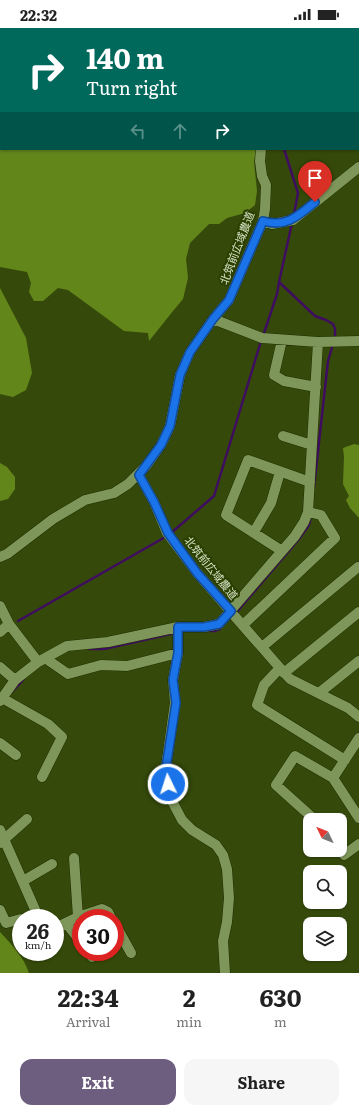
<!DOCTYPE html>
<meta charset="utf-8">
<style>
body{margin:0;font-family:Literata,"Noto Sans JP",serif;background:#f6f6f6;color:#222;height:100vh;display:flex;flex-direction:column;font-size:15px;white-space:nowrap}
*{box-sizing:border-box;margin:0}
p{font-size:13px;color:#767676}
.icon{flex:none;width:22px;height:22px;fill:none;stroke:currentColor;stroke-width:2;stroke-linecap:round;stroke-linejoin:round}
.map{position:relative;height:945px;overflow:hidden}
.drawer{display:flex;flex-direction:column;background:#fff;flex:1}
.drawer>*{flex:none}
.top-card{position:absolute;left:0px;top:0px;width:359px;height:122px;box-shadow:0 1px 3px #0004;background:#00695c;color:#fff;overflow:hidden}
.needle{width:26px;rotate:313deg}
.fabs{position:absolute;left:303px;top:785px;display:grid;gap:8px}
.fabs a{display:grid;place-items:center;width:44px;height:44px;border-radius:8px;background:#fff;box-shadow:0 1px 3px #0004;font-size:20px}
.speed{position:absolute;left:12px;top:881px;display:flex;gap:8px;font-size:20px;font-weight:700;text-align:center}
.speed>*{display:grid;place-content:center;width:52px;height:52px;border-radius:50%;background:#fff;box-shadow:0 1px 3px #0004;line-height:1}
.speed small{font-size:10px;font-weight:400}
.speed .limit{border:6px solid #d22;background:#fff;color:#111}
.pin{position:absolute;display:grid;place-items:center;width:34px;height:34px;color:#fff;margin:-41px -17px;border-radius:50% 50% 50% 0;rotate:-45deg;box-shadow:0 0 4px #0007}
.pin .icon{rotate:45deg}
.me{position:absolute;width:44px;margin:-22px;rotate:356deg;stroke-linejoin:round;filter:drop-shadow(0 0 3px #0008)}
.turn{display:flex;align-items:center;gap:14px;height:84px;padding:0 20px;font-size:18px}
.turn .icon{width:52px;height:52px;stroke-width:2.5}
.turn b{display:block;font-size:28px;line-height:34px}
.lanes{display:flex;align-items:center;height:38px;padding:0 20px;background:#0003;justify-content:center;gap:20px;direction:ltr}
.lanes .off{opacity:.35}
.eta{display:flex;justify-content:space-evenly;align-items:center;height:68px;text-align:center}
.eta b{font-size:24px;font-weight:700;line-height:28px}
.cta{display:flex;gap:8px;margin-top:auto;padding:8px 20px}
.cta a{flex:1;height:46px;border-radius:12px;background:#6d5d7e;color:#fff;font-size:16px;font-weight:700;line-height:46px;text-align:center}
.cta a+a{background:#f6f6f6;color:#222}
.status{display:flex;justify-content:space-between;align-items:center;height:28px;padding:0 20px;background:#fff;direction:ltr}
.status svg{height:11px;fill:currentColor}
.map>svg:first-child{display:block}
.forest{fill:#63861b}
.lines{fill:none;stroke-linecap:round;stroke-linejoin:round}
.stream{stroke:#3f0d60;stroke-width:2.5}
.minor-casing{stroke:#1f2e00;stroke-width:11}
.minor{stroke:#7e9659;stroke-width:10}
.route-casing{stroke:#114b97;stroke-width:10}
.route{stroke:#1a73e8;stroke-width:7}
.labels{text-anchor:middle;stroke-width:4;stroke-linejoin:round;paint-order:stroke}
.street-label{font-size:11px;fill:#d8e6c7;stroke:#2b3f00}
</style>
<div class="status"><b>22:32</b><svg viewBox="0 0 49 12"><path d="M0 12V9h3v3zM5 12V6h3v6zM10 12V3h3v9zM15 12V0h3v12zM26 1h20v11H26zM47 4h2v5h-2z"/></svg></div>
<div class="map">
<svg width="359" height="945" viewBox="0 0 359 945">
<rect width="100%" height="100%" fill="#354a0a"/>
<!-- forest -->
<path class="forest" d="M 0,0 L 213,1 L 1,1 L 1,121 L 257,121 L 254,134 L 257,163 L 255,177 L 245,185 L 227,190 L 219,196 L 209,196 L 190,215 L 186,231 L 188,250 L 183,271 L 173,283 L 149,313 L 148,305 L 124,303 L 68,262 L 58,260 L 43,273 L 34,273 L 29,264 L 31,255 L 27,244 L 0,239 Z
M 0,260 L 26,310 L 32,345 L 26,362 L 13,369 L 0,366 Z
M 354,416 L 359,417 L 359,490 L 350,480 L 346,472 L 349,468 L 343,456 L 344,429 L 343,420 Z
M 0,435 L 7,439 L 15,449 L 15,461 L 8,471 L 0,473 Z
M 0,904 C 11,916 24,929 29,945 L 0,945 Z"/>
<g class="lines">
<!-- stream -->
<path class="stream" d="M 358,42 L 359,41
M 284,121 L 298,165 L 294,186
M 292,195 L 279,254 L 315,288 L 326,292 L 333,296 L 335,301 L 335,311
M 263,308 L 277,266 L 279,254
M 314,459 L 328,333 L 333,316
M 171,505 L 214,468 L 261,313
M 235,586 L 299,511 L 309,497 L 311,488
M 18,593 L 167,508
M 207,603 L 214,603 L 220,601
M 89,621 L 104,621 L 175,605
M 11,665 L 24,651"/>
<!-- minor casing -->
<g class="minor-casing">
<path id="minor" d="M 358,23 L 359,22
M 263,193 L 272,196 L 293,192 L 359,139
M 213,291 L 262,310 L 318,314 L 359,313
M 282,312 L 274,347 L 284,353 L 316,359
M 283,408 L 312,417
M 139,447 L 154,474 L 167,505 L 197,545 L 280,640 L 290,651 L 348,680 L 359,689
M 254,504 L 271,475 L 280,444
M 282,523 L 226,487 L 248,432 L 310,454
M 0,529 L 7,526 L 53,491 L 85,472 L 114,465 L 128,456 L 147,437 L 161,417 L 170,398 L 180,347 L 190,324 L 213,291 L 229,272 L 263,193 L 265,181 L 266,157 L 262,148 L 260,133 L 261,121
M 0,578 L 9,596 L 38,634
M 243,597 L 335,510 L 321,487 L 308,484
M 178,599 L 178,625 L 173,652 L 175,675 L 165,746 L 172,773 L 182,792 L 192,802 L 216,817 L 223,827 L 227,841 L 229,870 L 227,894 L 223,913 L 225,945
M 0,604 L 9,596
M 262,619 L 358,539 L 359,539
M 45,630 L 68,646 L 101,637 L 127,638 L 178,625
M 0,639 L 15,652
M 280,640 L 264,657 L 257,677 L 345,732
M 284,645 L 359,584
M 319,665 L 359,633
M 2,670 L 48,696 L 62,709 L 42,749
M 0,673 L 15,652 L 38,634 L 67,618 L 108,614 L 178,599 L 204,599 L 219,596 L 295,508 L 304,494 L 308,484 L 318,314
M 0,715 L 16,727
M 333,750 L 359,710
M 315,792 L 276,757 L 295,728 L 333,750 L 359,790
M 0,802 L 37,886 L 40,890
M 0,815 L 27,791
M 340,822 L 344,827 L 359,816
M 23,853 L 52,836
M 0,882 L 6,895 L 21,891
M 78,889 L 102,881 L 108,884 L 111,890
M 66,895 L 81,914
M 115,896 L 131,925
M 55,900 L 78,889 L 74,830
M 88,924 L 92,929"/>
</g>
<!-- minor -->
<use href="#minor" class="minor"/>
</g>
<g class="lines">
<!-- route casing -->
<g class="route-casing">
<path id="route" d="M 168,756 L 165,746 L 176,675 L 173,652 L 178,625 L 178,599 L 204,599 L 219,596 L 231,583 L 197,545 L 168,505 L 154,474 L 139,447 L 161,417 L 170,398 L 180,347 L 190,324 L 213,291 L 229,272 L 263,193 C 286,200 298,188 315,174"/>
</g>
<!-- route -->
<use href="#route" class="route"/>
</g>
<g class="labels">
<!-- street labels -->
<g class="street-label">
<text transform="translate(237 220) rotate(-69)" y="4">北筑前広域農道</text>
<text transform="translate(211 540) rotate(51)" y="4">北筑前広域農道</text>
</g>
</g>
</svg>
<div class="fabs">
<a><svg class="needle" viewBox="-14 -14 28 28"><path d="M0-13l5 13h-10z" fill="#e53935"/><path d="M0 13l5-13h-10z" fill="#767676"/></svg></a>
<a><svg class="icon" aria-label="search" viewBox="0 0 24 24"><circle cx="10" cy="10" r="6"/><path d="M15 15l6 6"/></svg></a>
<a><svg class="icon" aria-label="layers" viewBox="0 0 24 24"><path d="M12 4l9 5-9 5-9-5zM3 14l9 5 9-5"/></svg></a>
</div>
<div class="speed"><div>26<small>km/h</small></div><div class="limit">30</div></div>
<div class="pin" style="left:315px;top:174px;background:#d93025"><svg class="icon" aria-label="arrive" viewBox="0 0 24 24"><path d="M6 21V4h12l-3 4 3 4H6"/></svg></div>
<svg class="me" style="left:168px;top:756px" viewBox="-20 -20 40 40"><circle r="17" fill="#1a73e8" stroke="#fff" stroke-width="3"/><path d="M0-11L8 9 0 5-8 9z" fill="#fff"/></svg>
<div class="top-card">
<div class="turn"><svg class="icon" aria-label="right" viewBox="0 0 24 24"><path d="M7 20v-9h11M14 6l5 5-5 5"/></svg><div><b>140 m</b>Turn right</div></div>
<div class="lanes"><svg class="icon off" aria-label="left" viewBox="0 0 24 24"><path d="M17 20v-9H6M10 6l-5 5 5 5"/></svg><svg class="icon off" aria-label="ahead" viewBox="0 0 24 24"><path d="M12 20V5M6 11l6-6 6 6"/></svg><svg class="icon" aria-label="right" viewBox="0 0 24 24"><path d="M7 20v-9h11M14 6l5 5-5 5"/></svg></div>
</div>
</div>
<section class="drawer">
<div class="eta">
<div><b>22:34</b><p>Arrival</p></div>
<div><b>2</b><p>min</p></div>
<div><b>630</b><p>m</p></div>
</div>
<div class="cta"><a>Exit</a><a>Share</a></div>
</section>
